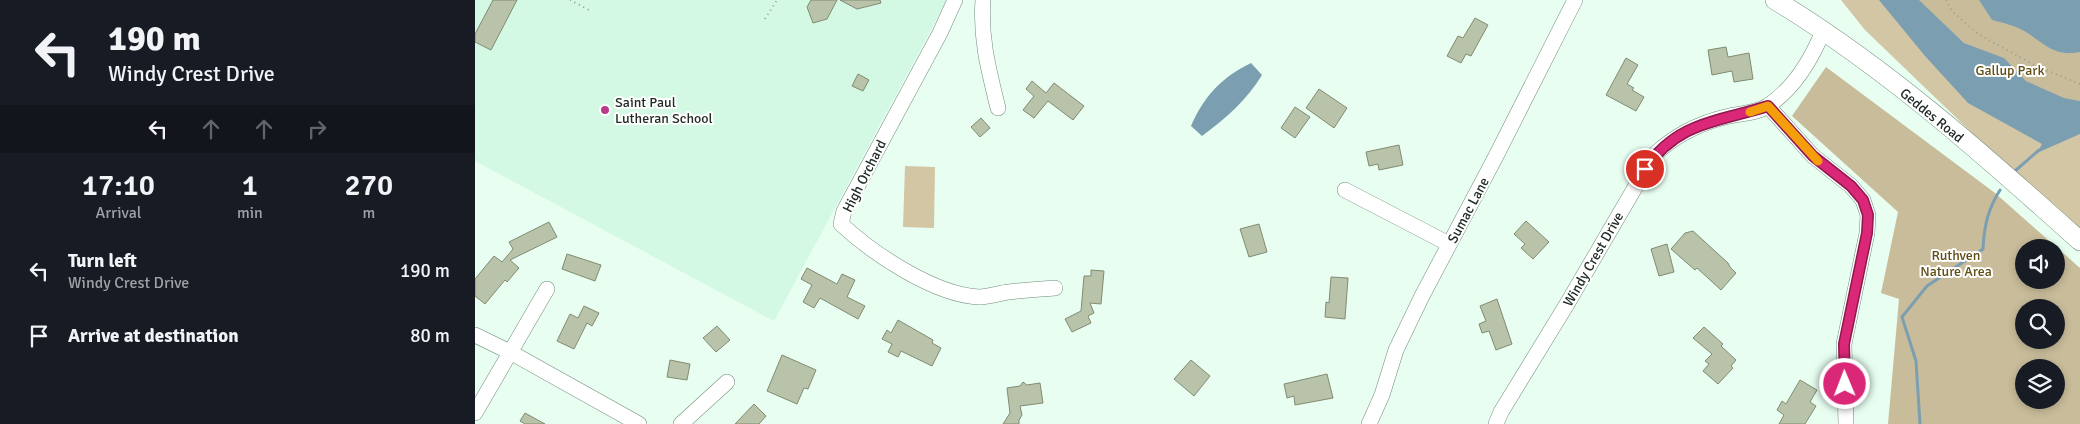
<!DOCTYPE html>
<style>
body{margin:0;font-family:Signika,sans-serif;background:#20242c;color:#f1f3f6;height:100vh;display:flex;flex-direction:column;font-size:19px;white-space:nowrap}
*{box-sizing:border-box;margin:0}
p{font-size:16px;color:#9ea1a6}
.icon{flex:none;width:28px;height:28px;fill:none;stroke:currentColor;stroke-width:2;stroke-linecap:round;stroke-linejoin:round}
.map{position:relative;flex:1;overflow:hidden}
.panel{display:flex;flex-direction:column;background:#171b24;width:475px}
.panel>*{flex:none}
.banner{background:#171b24;color:#f1f3f6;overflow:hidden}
.fabs{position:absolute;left:1540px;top:239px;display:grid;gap:10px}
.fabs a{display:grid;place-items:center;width:50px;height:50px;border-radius:50%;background:#171b24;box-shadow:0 2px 8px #0003;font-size:25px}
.pin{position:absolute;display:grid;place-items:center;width:42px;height:42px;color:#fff;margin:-21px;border:2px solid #fff;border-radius:50%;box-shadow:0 1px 5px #0007}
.me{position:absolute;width:55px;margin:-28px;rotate:359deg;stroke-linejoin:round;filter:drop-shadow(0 0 4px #0008)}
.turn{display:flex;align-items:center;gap:18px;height:105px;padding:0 25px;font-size:22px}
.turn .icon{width:65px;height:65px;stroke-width:2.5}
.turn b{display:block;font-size:35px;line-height:42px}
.lanes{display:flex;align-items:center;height:48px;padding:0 25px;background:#0003;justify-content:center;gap:25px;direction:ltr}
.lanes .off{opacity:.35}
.eta{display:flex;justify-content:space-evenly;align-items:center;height:85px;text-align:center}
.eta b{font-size:30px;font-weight:600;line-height:35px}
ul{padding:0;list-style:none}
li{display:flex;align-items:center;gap:15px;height:65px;padding:0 25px}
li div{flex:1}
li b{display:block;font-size:19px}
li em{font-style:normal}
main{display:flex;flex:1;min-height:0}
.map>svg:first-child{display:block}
.built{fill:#d3f8e3}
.green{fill:#d2c6a5}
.forest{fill:#c8bc9a;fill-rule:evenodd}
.water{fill:#7b9fb1}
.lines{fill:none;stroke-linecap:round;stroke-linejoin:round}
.stream{stroke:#7b9fb1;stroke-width:3}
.building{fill:#b9c3aa;stroke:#818b72}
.minor-casing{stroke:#718b7c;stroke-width:16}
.major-casing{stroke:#718b7c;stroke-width:20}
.path{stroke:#90a298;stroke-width:2;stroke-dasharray:1 4;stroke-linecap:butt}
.minor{stroke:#fff;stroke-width:15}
.major{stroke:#fff;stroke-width:19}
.route-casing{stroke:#8e194d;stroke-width:12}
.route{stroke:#db2777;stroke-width:9}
.slow{stroke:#f59e0b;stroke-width:9}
.poi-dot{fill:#b83a89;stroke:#fff;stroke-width:2}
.labels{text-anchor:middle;stroke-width:4;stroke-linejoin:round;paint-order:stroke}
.park-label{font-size:14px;fill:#614e15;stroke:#fff}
.poi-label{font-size:14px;fill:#212c26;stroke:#fff;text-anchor:start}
.street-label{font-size:14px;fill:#212c26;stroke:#fff}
</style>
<main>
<section class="panel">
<div class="banner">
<div class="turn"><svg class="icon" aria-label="left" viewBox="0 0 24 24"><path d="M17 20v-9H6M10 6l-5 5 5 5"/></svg><div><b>190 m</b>Windy Crest Drive</div></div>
<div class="lanes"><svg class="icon" aria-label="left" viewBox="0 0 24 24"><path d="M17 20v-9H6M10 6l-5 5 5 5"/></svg><svg class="icon off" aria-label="ahead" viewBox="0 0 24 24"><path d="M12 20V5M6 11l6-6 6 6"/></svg><svg class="icon off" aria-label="ahead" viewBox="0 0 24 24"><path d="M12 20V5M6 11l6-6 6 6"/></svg><svg class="icon off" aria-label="right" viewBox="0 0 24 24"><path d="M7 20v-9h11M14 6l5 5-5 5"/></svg></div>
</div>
<div class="eta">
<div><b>17:10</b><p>Arrival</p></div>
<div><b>1</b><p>min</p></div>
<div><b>270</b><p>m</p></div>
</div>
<ul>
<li><svg class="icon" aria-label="left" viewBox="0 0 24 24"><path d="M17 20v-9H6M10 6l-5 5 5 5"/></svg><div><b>Turn left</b><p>Windy Crest Drive</p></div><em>190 m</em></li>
<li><svg class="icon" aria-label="arrive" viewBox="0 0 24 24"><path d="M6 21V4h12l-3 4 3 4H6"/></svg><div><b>Arrive at destination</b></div><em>80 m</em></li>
</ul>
</section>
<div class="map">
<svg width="1605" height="424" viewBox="0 0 1605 424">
<rect width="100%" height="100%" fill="#e7fef1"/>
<!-- built -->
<path class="built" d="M 0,0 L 472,0 L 299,321 L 0,161 Z"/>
<!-- green -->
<path class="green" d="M 1366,0 L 1605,0 L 1605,230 L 1496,132 L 1390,30 Z
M 430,166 L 460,167 L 459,228 L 428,227 Z"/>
<!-- forest -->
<path class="forest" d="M 1444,0 L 1504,0 L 1517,20 C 1529,23 1541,26 1551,32 C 1571,45 1579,57 1605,52 L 1605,101 L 1589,98 L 1551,81 L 1529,58 L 1489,43 Z
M 1351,67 L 1520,193 L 1605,268 L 1605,424 L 1413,424 L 1424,299 L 1406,293 L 1423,212 L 1317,116 ZM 1549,248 L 1581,248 L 1581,280 L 1549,280 ZM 1549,308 L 1581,308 L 1581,340 L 1549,340 ZM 1549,368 L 1581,368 L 1581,400 L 1549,400 Z"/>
<!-- water -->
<path class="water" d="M 1404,0 L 1444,0 L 1489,43 L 1529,58 L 1551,81 L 1589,98 L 1605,101 L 1605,134 L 1562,153 L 1567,144 L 1493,103 L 1450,56 Z
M 1504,0 L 1605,0 L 1605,52 C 1579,57 1571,45 1551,32 C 1541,26 1529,23 1517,20 Z
M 776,63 L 787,75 C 772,100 751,118 727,136 L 716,126 C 729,96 747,77 776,63 Z"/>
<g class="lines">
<!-- stream -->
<path class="stream" d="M 1540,171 L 1564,150
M 1445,424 L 1441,361 L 1427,317 L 1452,286 L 1508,249 C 1509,226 1513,209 1525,190"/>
</g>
<!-- building -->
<path class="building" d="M 18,0 L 42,0 L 16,50 L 0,42 L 0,34 Z
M 336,0 L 362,0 L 352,19 L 338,23 L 332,7 Z
M 365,0 L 405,0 L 406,3 L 382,9 Z
M 1000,18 L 1013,25 L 996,56 L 991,54 L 986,63 L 972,56 L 983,36 L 988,38 Z
M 1251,47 L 1253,57 L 1274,53 L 1278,79 L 1259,82 L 1257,71 L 1237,75 L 1233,50 Z
M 1151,58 L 1163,65 L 1152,84 L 1159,88 L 1157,90 L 1169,97 L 1161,111 L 1131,95 Z
M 383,74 L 394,80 L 388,91 L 377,86 Z
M 557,81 L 571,93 L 579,83 L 609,106 L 598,120 L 573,101 L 559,118 L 548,110 L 559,96 L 551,89 Z
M 844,89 L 872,108 L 859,128 L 831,108 Z
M 820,107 L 835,117 L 820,138 L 806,128 Z
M 506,118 L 515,128 L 505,137 L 496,127 Z
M 924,145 L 928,165 L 904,170 L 903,164 L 894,166 L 891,152 Z
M 1051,221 L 1074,242 L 1058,259 L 1046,248 L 1050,244 L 1039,234 Z
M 74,222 L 82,237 L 35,260 L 44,268 L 32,282 L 30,280 L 10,304 L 0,296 L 0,279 L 19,256 L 27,262 L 38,249 L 34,242 Z
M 784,224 L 792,252 L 774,257 L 765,229 Z
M 1218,231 L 1253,263 L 1255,267 L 1261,273 L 1246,290 L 1222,268 L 1220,270 L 1196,249 L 1210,233 Z
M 1192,244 L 1199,272 L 1184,276 L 1176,249 Z
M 92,254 L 126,265 L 120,281 L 87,269 Z
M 332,268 L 362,284 L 367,274 L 380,280 L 372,297 L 390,306 L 383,319 L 345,298 L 339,308 L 328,302 L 337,285 L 326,279 Z
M 616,270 L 629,271 L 626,304 L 615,303 L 619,313 L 613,316 L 616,323 L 597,332 L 590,319 L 606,311 L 609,276 L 616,276 Z
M 856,277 L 873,278 L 870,319 L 850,317 L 851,302 L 854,303 Z
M 1022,299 L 1037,344 L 1021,350 L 1014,331 L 1007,333 L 1004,324 L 1011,321 L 1005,306 Z
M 109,306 L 124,313 L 117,326 L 112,323 L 99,349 L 82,341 L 95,314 L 103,318 Z
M 423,320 L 458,340 L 457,343 L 466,348 L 457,366 L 426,351 L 423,357 L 413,352 L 417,344 L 407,339 L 412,330 L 416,333 Z
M 242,326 L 255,340 L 241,352 L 228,338 Z
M 1229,327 L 1248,344 L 1246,346 L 1261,360 L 1256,366 L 1258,368 L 1243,384 L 1228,371 L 1234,364 L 1230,361 L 1237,354 L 1218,338 Z
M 307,355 L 341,370 L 333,389 L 329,388 L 322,404 L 292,391 Z
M 195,360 L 215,364 L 212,380 L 192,377 Z
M 716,360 L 735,376 L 719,396 L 699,379 Z
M 852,374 L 858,398 L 820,405 L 819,396 L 812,398 L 809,384 Z
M 1325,380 L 1342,390 L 1335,402 L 1341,406 L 1330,424 L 1304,424 L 1309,415 L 1302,410 L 1307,401 L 1311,404 Z
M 548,382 L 552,385 L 565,383 L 568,403 L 545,406 L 547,415 L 544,420 L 544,424 L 528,424 L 535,413 L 532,388 L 545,386 Z
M 279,404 L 291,416 L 284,424 L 260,424 Z
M 50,413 L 70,424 L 50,424 L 45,421 Z"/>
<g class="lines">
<!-- minor casing -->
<g class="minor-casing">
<path id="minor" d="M 480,0 L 465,33 L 369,211 L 366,224 C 398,254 460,295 504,297 C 514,297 524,293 534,292 C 549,290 565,289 580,288
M 508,0 C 505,39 514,71 523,108
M 1293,106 L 1338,156 L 1376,186 L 1388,200 L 1393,215 L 1392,233 L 1369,344 L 1371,424
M 870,190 L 974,244
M 0,335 L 35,352 L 164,424
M 0,413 L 72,289
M 206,424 L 252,382
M 894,424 L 907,395 L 921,350 L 947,296 L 1020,158 L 1100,0
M 1021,424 L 1026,412 L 1092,304 L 1179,155 C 1200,135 1222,124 1250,117 C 1264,113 1282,114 1294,105 C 1319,88 1337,58 1348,31"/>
</g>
<!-- major casing -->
<g class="major-casing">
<path id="major" d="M 1300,0 C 1411,67 1509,155 1605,241"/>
</g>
<!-- path -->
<path class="path" d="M 95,0 L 114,10
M 1471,0 L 1477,11 L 1503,34 L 1561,66 L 1605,84
M 290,19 L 302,0"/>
<!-- minor -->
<use href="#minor" class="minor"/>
<!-- major -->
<use href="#major" class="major"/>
</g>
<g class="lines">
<!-- route casing -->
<g class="route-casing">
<path id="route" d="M 1170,169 C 1203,121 1243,122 1293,106 L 1338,156 L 1376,186 L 1388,200 L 1393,215 L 1392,233 L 1369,344 L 1370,384"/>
</g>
<!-- route -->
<use href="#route" class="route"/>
<!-- slow -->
<path class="slow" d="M 1275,112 L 1293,106 L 1343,161"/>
</g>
<!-- markers -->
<circle class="poi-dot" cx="130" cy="110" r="5"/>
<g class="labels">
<!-- park labels -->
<g class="park-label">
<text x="1535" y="75">Gallup Park</text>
<text x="1481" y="260">Ruthven<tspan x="1481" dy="16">Nature Area</tspan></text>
</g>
<!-- poi labels -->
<g class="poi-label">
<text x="140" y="107">Saint Paul<tspan x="140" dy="16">Lutheran School</tspan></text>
</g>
<!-- street labels -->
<g class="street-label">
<text transform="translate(1457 115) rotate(39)" y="5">Geddes Road</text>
<text transform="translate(389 176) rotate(-63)" y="5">High Orchard</text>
<text transform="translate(993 210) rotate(-62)" y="5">Sumac Lane</text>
<text transform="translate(1118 259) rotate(-60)" y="5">Windy Crest Drive</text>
</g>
</g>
</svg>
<div class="fabs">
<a><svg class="icon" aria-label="sound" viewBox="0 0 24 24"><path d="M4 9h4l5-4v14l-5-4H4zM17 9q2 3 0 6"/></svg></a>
<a><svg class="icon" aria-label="search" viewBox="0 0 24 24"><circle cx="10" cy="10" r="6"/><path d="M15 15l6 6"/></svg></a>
<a><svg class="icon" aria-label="layers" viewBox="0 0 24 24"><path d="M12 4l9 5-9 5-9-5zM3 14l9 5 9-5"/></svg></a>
</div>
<div class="pin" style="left:1170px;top:169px;background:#d93025"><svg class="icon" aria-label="arrive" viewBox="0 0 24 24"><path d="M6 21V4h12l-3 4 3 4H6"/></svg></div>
<svg class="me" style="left:1370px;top:384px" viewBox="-20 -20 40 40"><circle r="17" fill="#db2777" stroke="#fff" stroke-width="3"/><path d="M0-11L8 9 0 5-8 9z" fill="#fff"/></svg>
</div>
</main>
